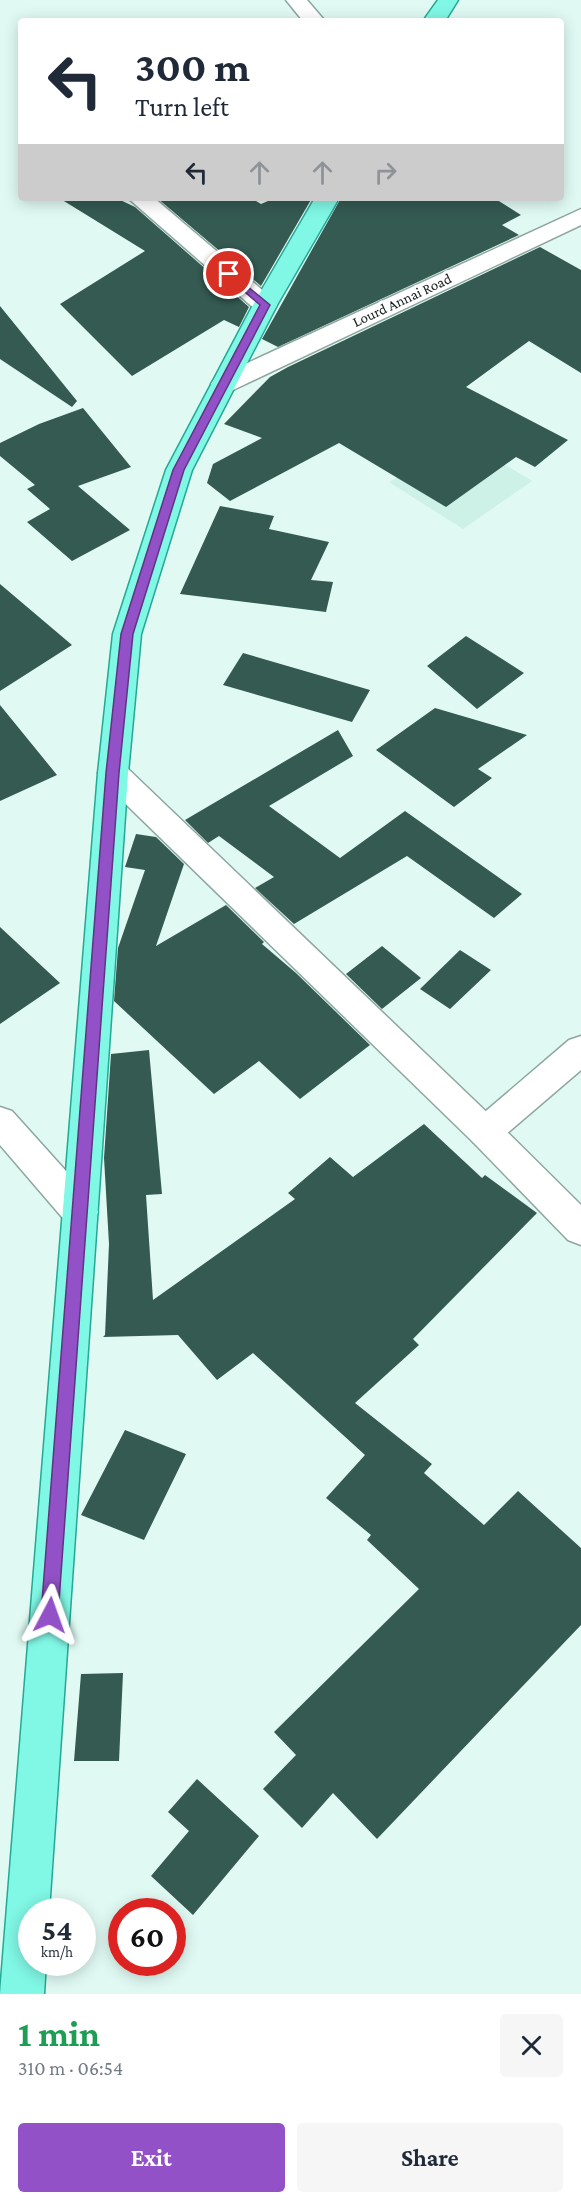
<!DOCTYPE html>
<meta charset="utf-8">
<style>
body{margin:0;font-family:"Crimson Pro",serif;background:#f6f6f7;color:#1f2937;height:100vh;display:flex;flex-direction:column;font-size:22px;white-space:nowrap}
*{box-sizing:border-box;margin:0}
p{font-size:20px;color:#747a83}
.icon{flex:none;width:33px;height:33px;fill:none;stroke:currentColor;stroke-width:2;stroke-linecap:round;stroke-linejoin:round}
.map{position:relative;height:1994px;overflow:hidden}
.details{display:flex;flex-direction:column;background:#fff;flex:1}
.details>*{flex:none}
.guide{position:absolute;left:18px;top:18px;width:546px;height:183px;border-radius:6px;box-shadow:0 3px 15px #0003;background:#fff;color:#1f2937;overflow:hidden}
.speed{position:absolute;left:18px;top:1898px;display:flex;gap:12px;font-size:30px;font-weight:700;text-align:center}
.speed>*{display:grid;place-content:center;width:78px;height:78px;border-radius:50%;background:#fff;box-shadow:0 3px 15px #0003;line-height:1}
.speed small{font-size:15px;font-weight:400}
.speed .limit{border:9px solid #d22;background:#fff;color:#111}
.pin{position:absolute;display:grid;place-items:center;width:51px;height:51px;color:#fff;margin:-26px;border:3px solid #fff;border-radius:50%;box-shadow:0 2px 6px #0007}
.me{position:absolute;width:66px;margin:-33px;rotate:4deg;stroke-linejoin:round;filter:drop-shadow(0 0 4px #0008)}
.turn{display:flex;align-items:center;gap:21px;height:126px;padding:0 18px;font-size:27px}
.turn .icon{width:78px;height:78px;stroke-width:2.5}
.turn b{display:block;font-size:42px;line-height:51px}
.lanes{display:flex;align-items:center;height:57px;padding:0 18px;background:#0003;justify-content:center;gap:30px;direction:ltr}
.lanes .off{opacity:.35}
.round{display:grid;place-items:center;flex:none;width:63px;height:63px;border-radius:6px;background:#f6f6f7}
.summary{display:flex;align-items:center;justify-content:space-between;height:102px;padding:0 18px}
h1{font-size:36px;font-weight:700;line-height:45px;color:#1e9e55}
.cta{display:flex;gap:12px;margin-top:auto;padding:12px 18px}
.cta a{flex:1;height:69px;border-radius:6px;background:#9251c6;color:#fff;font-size:24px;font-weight:700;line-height:69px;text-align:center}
.cta a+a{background:#f6f6f7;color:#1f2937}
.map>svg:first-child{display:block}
.built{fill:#cdf0e7}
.building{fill:#345a52}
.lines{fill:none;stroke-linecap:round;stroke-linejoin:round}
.street-casing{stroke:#8ea6a0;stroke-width:3}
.secondary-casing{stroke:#8ea6a0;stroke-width:3}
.primary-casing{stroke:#25a894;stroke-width:3}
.street{fill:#fff;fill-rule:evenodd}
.secondary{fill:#fff;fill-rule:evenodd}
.primary{fill:#81f7e5;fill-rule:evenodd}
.route{fill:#9251c6;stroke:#5f3581;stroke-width:1.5}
.labels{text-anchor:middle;stroke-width:6;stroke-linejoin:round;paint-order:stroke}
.far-street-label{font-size:15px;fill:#161f1d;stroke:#fff}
</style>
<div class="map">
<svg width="581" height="1994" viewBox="0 0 581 1994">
<rect width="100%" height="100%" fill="#e0faf3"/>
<!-- built -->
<path class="built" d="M 426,417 L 532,481 L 463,529 L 389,482 L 398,477 Z"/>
<!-- building -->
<path class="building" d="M 59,198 L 116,198 L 135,207 L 249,307 L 239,327 L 224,320 L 132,376 L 60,304 L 145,251 Z
M 157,198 L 251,198 L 261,204 L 275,198 L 312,198 L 261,286 Z
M 341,198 L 494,198 L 521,215 L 502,225 L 519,235 L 278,347 L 262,339 Z
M 540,247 L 581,270 L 581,373 L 529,341 L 466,387 L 568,440 L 535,467 L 516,457 L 446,507 L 339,443 L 230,501 L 207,483 L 213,464 L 262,438 L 224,424 L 270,377 L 288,367 Z
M 0,306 L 77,401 L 72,407 L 0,359 Z
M 83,408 L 131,467 L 78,486 L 130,530 L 72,561 L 27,522 L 50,509 L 27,489 L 35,485 L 0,456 L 0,443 L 39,424 Z
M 220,506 L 274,516 L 269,529 L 329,542 L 311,580 L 333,582 L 326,612 L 180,594 Z
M 0,584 L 72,645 L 0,691 Z
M 466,636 L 524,673 L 477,709 L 427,666 Z
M 243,653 L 370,690 L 352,722 L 223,685 Z
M 0,705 L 57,775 L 0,801 Z
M 435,708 L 527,735 L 478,769 L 492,778 L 454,807 L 376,750 Z
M 338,730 L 353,756 L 269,806 L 340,858 L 405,811 L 522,894 L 494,918 L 407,856 L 294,924 L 255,888 L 274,877 L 219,836 L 208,843 L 185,820 Z
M 136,834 L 156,837 L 184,864 L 156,946 L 226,905 L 264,942 L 262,944 L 296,973 L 370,1045 L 300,1099 L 259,1061 L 214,1094 L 114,1001 L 118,948 L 145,870 L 125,867 Z
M 0,927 L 60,983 L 0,1024 Z
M 382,946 L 421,978 L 382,1009 L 346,974 Z
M 460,950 L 491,970 L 450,1009 L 420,989 Z
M 149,1050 L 162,1194 L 146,1195 L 153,1300 L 295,1199 L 288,1193 L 330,1157 L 353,1177 L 424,1124 L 482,1178 L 485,1175 L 537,1213 L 413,1339 L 419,1345 L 355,1403 L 432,1464 L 424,1473 L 484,1525 L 518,1491 L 581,1548 L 581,1625 L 377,1839 L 333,1793 L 302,1828 L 263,1789 L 296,1755 L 274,1732 L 419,1589 L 367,1540 L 371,1535 L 326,1498 L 365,1455 L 253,1353 L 217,1380 L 178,1335 L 103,1337 L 105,1335 L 109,1244 L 104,1158 L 111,1054 Z
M 125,1430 L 186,1454 L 144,1540 L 81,1515 Z
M 123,1673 L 119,1761 L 74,1761 L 81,1674 Z
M 197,1779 L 259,1836 L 193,1915 L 151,1876 L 189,1831 L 168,1812 Z"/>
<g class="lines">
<!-- street casing -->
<g class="street-casing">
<path id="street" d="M 286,0 L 307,0 L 325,21 L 303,21 Z
M 128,198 L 154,198 L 274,300 L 277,305 L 274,310 L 265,312 L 256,310 Z
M 581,209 L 581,225 L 233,390 L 224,392 L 215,390 L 211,384 L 215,378 Z
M 581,1036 L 581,1070 L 497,1142 L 485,1147 L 473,1142 L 468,1132 L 473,1122 L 569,1040 Z
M 0,1107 L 12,1111 L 93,1201 L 98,1212 L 93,1223 L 80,1227 L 67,1223 L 0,1145 Z"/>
</g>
<!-- secondary casing -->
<g class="secondary-casing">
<path id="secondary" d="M 113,762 L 124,765 L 497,1122 L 581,1205 L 581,1245 L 568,1240 L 473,1142 L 102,781 L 98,773 L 102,765 Z"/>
</g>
<!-- primary casing -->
<g class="primary-casing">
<path id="primary" d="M 438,0 L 458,0 L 445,21 L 423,21 Z
M 315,198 L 339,198 L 277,305 L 192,470 L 141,634 L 128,773 L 49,1911 L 32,1911 L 32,1962 L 46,1962 L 44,1994 L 0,1994 L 98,773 L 113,634 L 166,470 L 253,305 Z"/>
</g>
<!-- street -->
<use href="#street" class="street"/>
<!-- secondary -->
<use href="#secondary" class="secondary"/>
<!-- primary -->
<use href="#primary" class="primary"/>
</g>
<!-- route -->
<path class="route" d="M 229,271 L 270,305 L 184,470 L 133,634 L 119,773 L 58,1615 L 56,1620 L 50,1623 L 44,1620 L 41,1615 L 106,773 L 121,634 L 173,470 L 260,305 L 226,276 L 224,274 Z"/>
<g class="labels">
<!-- far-street labels -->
<g class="far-street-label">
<text transform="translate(402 300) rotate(-25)" y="5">Lourd Annai Road</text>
</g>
</g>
</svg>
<div class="speed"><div>54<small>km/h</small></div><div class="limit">60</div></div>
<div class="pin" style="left:229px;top:274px;background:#d93025"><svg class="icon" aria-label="arrive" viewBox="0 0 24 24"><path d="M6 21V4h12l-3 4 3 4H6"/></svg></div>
<svg class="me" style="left:50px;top:1615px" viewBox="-20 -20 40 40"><path d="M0-17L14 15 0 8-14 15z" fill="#9251c6" stroke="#fff" stroke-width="4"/></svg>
<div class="guide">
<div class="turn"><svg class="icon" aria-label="left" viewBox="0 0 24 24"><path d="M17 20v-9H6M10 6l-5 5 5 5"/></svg><div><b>300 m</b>Turn left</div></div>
<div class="lanes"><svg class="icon" aria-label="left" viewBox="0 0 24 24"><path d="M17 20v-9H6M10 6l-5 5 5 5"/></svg><svg class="icon off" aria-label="ahead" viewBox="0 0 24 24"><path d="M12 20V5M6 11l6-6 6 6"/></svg><svg class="icon off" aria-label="ahead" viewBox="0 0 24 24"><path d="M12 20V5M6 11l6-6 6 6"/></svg><svg class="icon off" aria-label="right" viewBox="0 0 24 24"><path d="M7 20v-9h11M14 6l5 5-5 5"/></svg></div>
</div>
</div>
<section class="details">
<div class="summary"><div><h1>1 min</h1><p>310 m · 06:54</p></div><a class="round"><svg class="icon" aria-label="close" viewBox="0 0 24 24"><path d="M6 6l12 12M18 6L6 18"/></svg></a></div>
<div class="cta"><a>Exit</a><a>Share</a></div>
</section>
